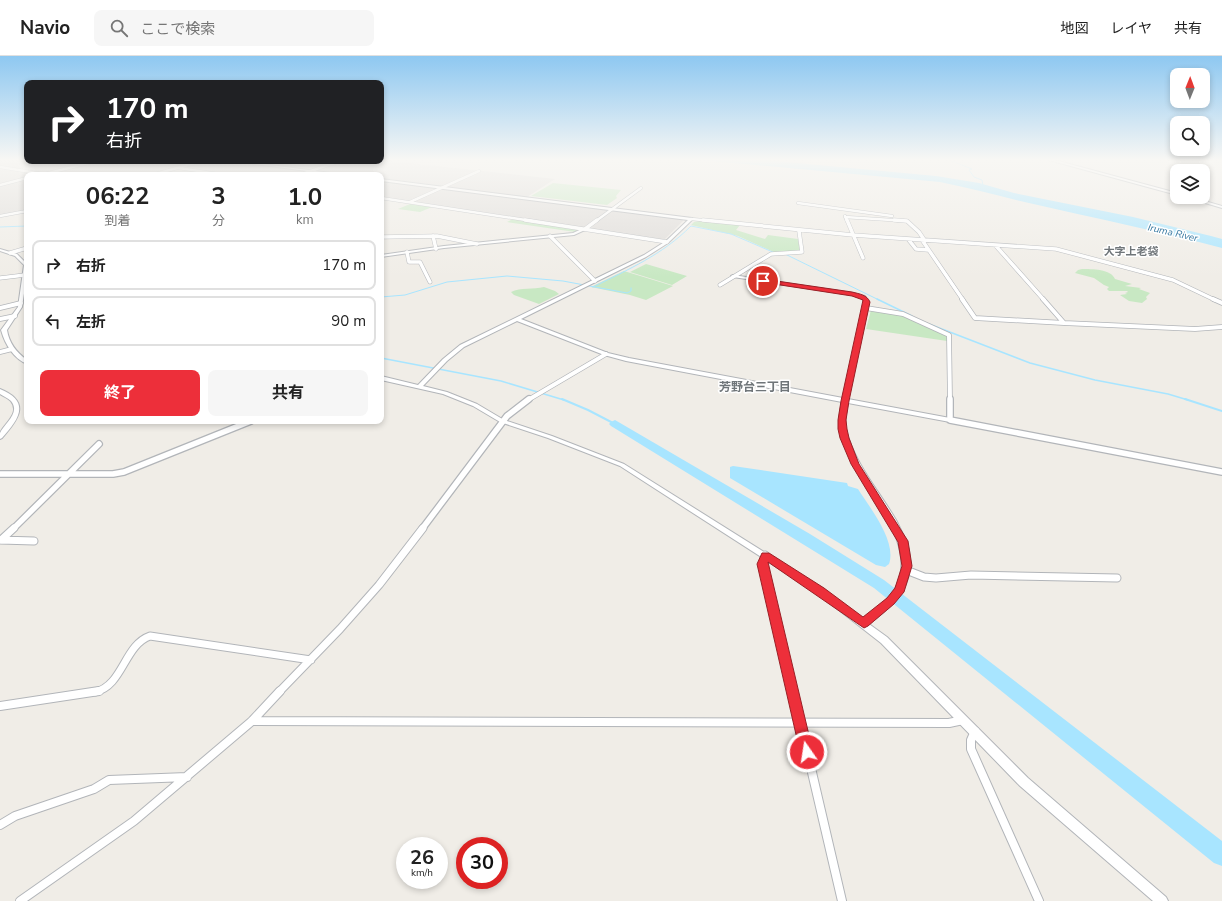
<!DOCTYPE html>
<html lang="ja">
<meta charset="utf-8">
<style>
body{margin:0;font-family:"Nunito Sans","Noto Sans JP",sans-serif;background:#f6f6f6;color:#222;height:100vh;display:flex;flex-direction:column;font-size:15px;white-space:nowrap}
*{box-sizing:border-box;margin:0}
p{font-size:13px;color:#767676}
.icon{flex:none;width:22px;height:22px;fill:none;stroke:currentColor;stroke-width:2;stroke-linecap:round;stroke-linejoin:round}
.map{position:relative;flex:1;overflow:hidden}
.drawer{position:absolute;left:24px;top:116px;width:360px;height:252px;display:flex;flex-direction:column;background:#fff;border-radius:8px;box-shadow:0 2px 6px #0003}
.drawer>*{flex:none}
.guide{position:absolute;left:24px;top:24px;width:360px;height:84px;border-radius:8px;box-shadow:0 2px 6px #0003;background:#202124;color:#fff;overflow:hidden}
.needle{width:26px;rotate:1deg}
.controls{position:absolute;left:1170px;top:12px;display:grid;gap:8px}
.controls a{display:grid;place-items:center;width:40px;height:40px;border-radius:8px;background:#fff;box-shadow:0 2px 6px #0003;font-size:20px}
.speed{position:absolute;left:396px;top:781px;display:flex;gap:8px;font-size:20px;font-weight:700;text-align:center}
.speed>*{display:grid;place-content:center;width:52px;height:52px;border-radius:50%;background:#fff;box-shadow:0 2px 6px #0003;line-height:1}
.speed small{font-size:10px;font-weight:400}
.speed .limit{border:6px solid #d22;background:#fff;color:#111}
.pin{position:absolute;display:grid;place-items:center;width:34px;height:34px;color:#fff;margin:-17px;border:2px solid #fff;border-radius:50%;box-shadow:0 1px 4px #0007}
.me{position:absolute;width:44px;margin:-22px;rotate:347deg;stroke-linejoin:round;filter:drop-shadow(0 0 3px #0008)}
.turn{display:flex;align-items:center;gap:14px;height:84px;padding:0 16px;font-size:18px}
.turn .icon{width:52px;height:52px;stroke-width:2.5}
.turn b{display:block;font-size:28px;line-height:34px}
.eta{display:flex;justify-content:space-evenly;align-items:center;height:68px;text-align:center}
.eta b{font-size:24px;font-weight:700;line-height:28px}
.action{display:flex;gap:8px;margin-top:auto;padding:8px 16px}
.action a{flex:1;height:46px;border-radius:8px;background:#ed2f3a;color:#fff;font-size:16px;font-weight:700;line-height:46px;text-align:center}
.action a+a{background:#f6f6f6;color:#222}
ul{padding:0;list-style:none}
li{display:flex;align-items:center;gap:12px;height:50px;margin:0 8px 6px;padding:0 8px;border:2px solid #e0e0e0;border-radius:8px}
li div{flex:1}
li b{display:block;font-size:15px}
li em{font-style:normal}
header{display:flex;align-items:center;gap:24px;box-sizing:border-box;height:56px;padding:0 20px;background:#fff;border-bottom:1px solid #e0e0e0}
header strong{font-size:19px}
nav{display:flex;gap:22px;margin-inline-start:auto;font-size:14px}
.search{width:280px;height:36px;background:#f6f6f6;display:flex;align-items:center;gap:10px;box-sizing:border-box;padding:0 14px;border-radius:8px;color:#767676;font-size:15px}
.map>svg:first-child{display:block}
.industrial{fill:#dfdcd9}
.green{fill:#c8e8c3}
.water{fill:#a8e5ff}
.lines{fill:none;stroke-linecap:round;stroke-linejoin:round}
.stream-far2{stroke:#a8e5ff;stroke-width:1}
.stream-far1{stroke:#a8e5ff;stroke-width:1.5}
.stream{stroke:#a8e5ff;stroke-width:2}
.river{fill:#a8e5ff;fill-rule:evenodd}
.minor-far5-casing{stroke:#b2b5b9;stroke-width:3.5}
.minor-far4-casing{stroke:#b2b5b9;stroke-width:4.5}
.minor-far3-casing{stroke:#b2b5b9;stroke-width:5.5}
.minor-far2-casing{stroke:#b2b5b9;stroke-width:8}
.minor-far1-casing{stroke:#b2b5b9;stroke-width:9}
.minor-casing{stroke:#b2b5b9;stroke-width:10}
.tertiary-casing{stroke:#b2b5b9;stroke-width:2}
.secondary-casing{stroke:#b3b7bb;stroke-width:2}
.minor-far5{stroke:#fff;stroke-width:2.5}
.minor-far4{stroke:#fff;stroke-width:3.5}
.minor-far3{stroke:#fff;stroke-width:4}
.minor-far2{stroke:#fff;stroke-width:5.5}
.minor-far1{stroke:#fff;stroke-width:7}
.minor{stroke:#fff;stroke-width:8}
.tertiary{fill:#fff;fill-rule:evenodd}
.secondary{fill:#fff;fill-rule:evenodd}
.route{fill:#ed2f3a;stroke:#9a1f26}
.labels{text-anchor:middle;stroke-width:3;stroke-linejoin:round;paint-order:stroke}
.far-water-label{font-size:10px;font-style:italic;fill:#3b7ba3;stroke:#fff}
.far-quarter-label{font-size:11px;font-weight:bold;fill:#6f7579;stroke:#fff}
.neighbourhood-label{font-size:12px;font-weight:bold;fill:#6f7579;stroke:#fff}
</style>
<header>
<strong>Navio</strong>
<div class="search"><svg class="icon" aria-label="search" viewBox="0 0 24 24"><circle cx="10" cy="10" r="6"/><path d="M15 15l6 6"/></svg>ここで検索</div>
<nav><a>地図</a><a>レイヤ</a><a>共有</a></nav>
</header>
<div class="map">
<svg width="1222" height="845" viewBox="0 0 1222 845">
<rect width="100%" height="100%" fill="#f0ede7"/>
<!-- industrial -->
<path class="industrial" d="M 0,103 L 27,103 L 27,105 L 199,105 L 150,119 L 27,119 L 27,154 L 0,159 Z
M 381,104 L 555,123 L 527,141 L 381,122 L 381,119 L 356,119 L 245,105 Z
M 206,105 L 223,105 L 332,119 L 230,119 L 184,112 Z
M 381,125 L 681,163 L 683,165 L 665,183 L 661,183 L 381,141 Z"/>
<!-- green -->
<path class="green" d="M 553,127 L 621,134 L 616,140 L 617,142 L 607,149 L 531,140 Z
M 410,148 L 432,151 L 420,156 L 398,153 Z
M 513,163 L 580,174 L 575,176 L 507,166 Z
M 701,165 L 740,169 L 736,174 L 765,183 L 768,179 L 798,183 L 800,194 L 798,196 L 776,197 L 738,180 L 691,169 L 694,166 Z
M 646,208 L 687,220 L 672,229 L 630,216 Z
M 1082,213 C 1092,213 1111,213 1115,223 L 1132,228 L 1125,230 L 1141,232 L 1139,233 L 1150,237 L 1146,241 L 1147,243 L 1142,247 L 1129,245 L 1120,239 L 1127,238 L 1125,237 L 1128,236 L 1127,235 L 1109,235 L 1107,233 L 1109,231 L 1104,229 L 1094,222 L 1075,217 L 1078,214 Z
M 624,215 L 673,230 L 646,244 L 630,239 L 591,231 Z
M 544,231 L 555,235 L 559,238 L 539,248 L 514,239 L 511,236 C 521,231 533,234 544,231 Z
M 871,254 L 902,258 L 947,279 L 947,285 L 866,273 Z"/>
<!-- water -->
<path class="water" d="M 690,103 L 754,103 L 936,120 L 979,127 L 1014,137 L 1133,161 L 1211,180 L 1222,183 L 1222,192 C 1158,175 1094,162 1029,147 C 999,140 970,132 940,126 Z
M 733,410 L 847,427 L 848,430 L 858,433 C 870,452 897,485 889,508 L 885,511 L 876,509 L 730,422 L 730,411 Z"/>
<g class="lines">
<!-- stream-far2 -->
<path class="stream-far2" d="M 947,103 L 972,113 L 969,114 L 974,121 L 982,124 L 983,130
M 0,171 L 27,170
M 785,198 L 879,244
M 593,231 C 629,213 662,199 691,170 L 731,178 L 775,197
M 381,241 L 405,239 L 447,226 L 507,220 L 563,225 L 627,237 L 631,235 L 631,232"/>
<!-- stream-far1 -->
<path class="stream-far1" d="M 877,243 L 912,260
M 929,268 L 1030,307 L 1095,324 L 1168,338 L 1188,344
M 381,302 L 501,325 L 564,344"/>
<!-- stream -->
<path class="stream" d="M 562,343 L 588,354 L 615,368
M 1185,343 L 1222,355"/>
<!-- river -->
<path class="river" d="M 615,364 L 810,478 L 884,524 L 1222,785 L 1222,810 L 1214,807 L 874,532 L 611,370 L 609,368 L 611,366 Z"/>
<!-- minor-far5 casing -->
<g class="minor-far5-casing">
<path id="minor-far5" d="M 0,111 L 43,118
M 179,112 L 224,119
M 41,119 L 96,105
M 152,119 L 202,105
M 299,119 L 340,105
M 0,129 L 27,122
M 381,142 L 532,165
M 410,146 L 479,115
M 798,147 L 892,160
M 0,160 L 27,155
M 845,160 L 847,165
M 845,161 L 907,165
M 691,163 L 713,165
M 596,165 L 641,132"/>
</g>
<!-- minor-far4 casing -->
<g class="minor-far4-casing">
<path id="minor-far4" d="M 525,164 L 667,186
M 703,164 L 853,179 L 1056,193 L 1173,224 L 1215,244
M 847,164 L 863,202
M 894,164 L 907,165 L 919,176 L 925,185
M 585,173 L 597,164
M 433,180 L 436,193
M 550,180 L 595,225
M 381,181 L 437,180 L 477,188
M 908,183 L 916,193 L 928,194
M 922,184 L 963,244
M 996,190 L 1044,244
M 407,196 L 409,206 L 420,206 L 430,226
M 10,197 L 27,192
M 0,222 L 25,219
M 720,229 L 771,198 L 802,196 L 799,175"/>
</g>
<!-- minor-far3 casing -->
<g class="minor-far3-casing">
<path id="minor-far3" d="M 962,243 L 975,262 L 1064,267
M 1043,243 L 1064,267 L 1195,273 L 1222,271
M 1213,243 L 1222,247
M 0,252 L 21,247
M 866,252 L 903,258 L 949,279 L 950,344
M 0,263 L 15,260
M 0,296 L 12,293
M 528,344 L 606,298"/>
</g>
<!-- minor-far2 casing -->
<g class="minor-far2-casing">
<path id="minor-far2" d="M 950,343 L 950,364 L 1222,416
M 0,418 L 113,418 L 124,416 L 251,365
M 13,473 L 99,388
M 422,473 L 507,360 L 529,343"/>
</g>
<!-- minor-far1 casing -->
<g class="minor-far1-casing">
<path id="minor-far1" d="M 0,484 L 34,485
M 1,484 L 14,472
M 765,499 L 763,508 L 793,636
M 906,514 L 924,521 L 936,522 L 971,519 L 1117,522
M 95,636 C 123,630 124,589 150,580 L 311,604
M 279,636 L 340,573 L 379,529 L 423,472"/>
</g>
<!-- minor casing -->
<g class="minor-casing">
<path id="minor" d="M 793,635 L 842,845
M 0,650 L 99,635
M 252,665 L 949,667 L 963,664
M 975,675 L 971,684 L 971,693 L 1039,845
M 0,769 L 15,760 L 94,733 L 109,724 L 187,721
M 20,845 L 134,765 L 252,665 L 280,635"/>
</g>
<!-- tertiary casing -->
<g class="tertiary-casing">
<path id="tertiary" d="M 232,105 L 240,105 L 346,119 L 337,119 Z
M 381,123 L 692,162 L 692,164 L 668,187 L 646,201 L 521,263 L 608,297 L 629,302 L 843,342 L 865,246 L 861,242 L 852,239 L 733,221 L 731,220 L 733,219 L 852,237 L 865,240 L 869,246 L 848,343 L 950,362 L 953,364 L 950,366 L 848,347 C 846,356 844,365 846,374 C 855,408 879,435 896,464 C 901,474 907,485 909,495 C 912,509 909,524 902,536 C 894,549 881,558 869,568 L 887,581 L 1028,722 L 1166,841 L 1168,845 L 1153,845 L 1020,730 L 881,587 L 817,537 L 620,410 L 548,382 L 500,366 L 473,350 L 443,338 L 381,324 L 381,320 L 418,329 L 443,303 L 460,289 L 644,199 L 666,185 L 688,164 L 381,125 ZM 517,265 L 604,299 L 626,305 L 842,346 C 840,354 838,364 840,373 C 850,423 925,485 894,534 C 887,546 874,554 863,563 L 823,533 L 624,408 L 552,380 L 504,364 L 477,348 L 447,336 L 423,330 L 447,305 L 464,291 Z
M 584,172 L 587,173 L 574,179 L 444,192 L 381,201 L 381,199 L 444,190 L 573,177 Z
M 0,193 L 17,198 L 27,208 L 27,217 L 22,251 L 7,274 C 9,287 16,296 27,304 L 27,308 C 13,302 5,288 1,274 L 18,251 L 24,209 L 15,200 L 0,195 Z
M 0,333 C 32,346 18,364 2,382 L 0,383 C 0,382 0,377 0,377 C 4,368 21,357 11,345 C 8,342 3,340 0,338 Z"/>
</g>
<!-- secondary casing -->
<g class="secondary-casing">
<path id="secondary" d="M 1045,103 L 1051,103 L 1177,137 L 1177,139 Z
M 1185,141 L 1191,141 L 1222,150 L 1222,152 Z"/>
</g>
<!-- minor-far5 -->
<use href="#minor-far5" class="minor-far5"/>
<!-- minor-far4 -->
<use href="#minor-far4" class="minor-far4"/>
<!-- minor-far3 -->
<use href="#minor-far3" class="minor-far3"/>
<!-- minor-far2 -->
<use href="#minor-far2" class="minor-far2"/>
<!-- minor-far1 -->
<use href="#minor-far1" class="minor-far1"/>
<!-- minor -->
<use href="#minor" class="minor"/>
<!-- tertiary -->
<use href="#tertiary" class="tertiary"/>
<!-- secondary -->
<use href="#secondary" class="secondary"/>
</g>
<!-- sky -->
<linearGradient id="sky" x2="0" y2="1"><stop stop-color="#8ec8f1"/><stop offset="0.47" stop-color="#f8f7f4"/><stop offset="1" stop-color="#f8f7f4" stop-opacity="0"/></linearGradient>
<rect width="1222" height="221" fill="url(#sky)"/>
<!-- route -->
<path class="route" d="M 763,223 L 852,236 C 860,238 867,239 870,246 L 849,345 L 846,364 L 847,373 L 849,382 L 859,408 L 908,485 L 912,510 L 904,536 L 894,548 L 868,570 L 864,572 L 768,506 L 813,696 L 811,701 L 807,702 L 802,701 L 800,696 L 757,508 L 762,497 L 769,497 L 824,532 L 863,561 L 887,542 L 895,532 L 902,510 L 898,486 L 851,408 L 840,382 L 838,373 L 838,364 L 841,345 L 863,244 L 852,240 L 761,226 L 760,225 Z"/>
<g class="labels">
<!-- far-water labels -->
<g class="far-water-label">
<text transform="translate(1173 176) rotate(13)" y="4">Iruma River</text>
</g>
<!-- far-quarter labels -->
<g class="far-quarter-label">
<text x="1131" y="199">大字上老袋</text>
</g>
<!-- neighbourhood labels -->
<g class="neighbourhood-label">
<text x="755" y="335">芳野台三丁目</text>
</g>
</g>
</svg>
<div class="controls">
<a><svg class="needle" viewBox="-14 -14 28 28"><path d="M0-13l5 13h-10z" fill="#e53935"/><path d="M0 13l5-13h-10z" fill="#767676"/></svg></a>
<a><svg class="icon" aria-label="search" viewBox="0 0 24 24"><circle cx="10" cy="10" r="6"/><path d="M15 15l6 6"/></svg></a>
<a><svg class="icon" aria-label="layers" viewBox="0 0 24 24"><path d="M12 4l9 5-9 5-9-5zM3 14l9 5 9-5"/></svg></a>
</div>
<div class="speed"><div>26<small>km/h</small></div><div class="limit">30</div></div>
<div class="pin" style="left:763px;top:225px;background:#d93025"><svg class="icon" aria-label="arrive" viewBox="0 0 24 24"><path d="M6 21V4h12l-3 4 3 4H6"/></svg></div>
<svg class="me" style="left:807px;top:696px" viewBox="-20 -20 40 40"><circle r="17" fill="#ed2f3a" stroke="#fff" stroke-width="3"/><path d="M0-11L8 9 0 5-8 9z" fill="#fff"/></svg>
<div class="guide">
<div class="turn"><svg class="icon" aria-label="right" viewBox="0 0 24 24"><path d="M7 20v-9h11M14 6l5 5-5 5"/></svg><div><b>170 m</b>右折</div></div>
</div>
<section class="drawer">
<div class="eta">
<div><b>06:22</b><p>到着</p></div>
<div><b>3</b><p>分</p></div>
<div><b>1.0</b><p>km</p></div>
</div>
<ul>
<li><svg class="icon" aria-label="right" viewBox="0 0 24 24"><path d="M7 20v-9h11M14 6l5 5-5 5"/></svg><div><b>右折</b></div><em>170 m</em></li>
<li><svg class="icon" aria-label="left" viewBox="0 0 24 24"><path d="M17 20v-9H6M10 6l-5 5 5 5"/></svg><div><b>左折</b></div><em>90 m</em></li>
</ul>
<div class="action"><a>終了</a><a>共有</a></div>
</section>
</div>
